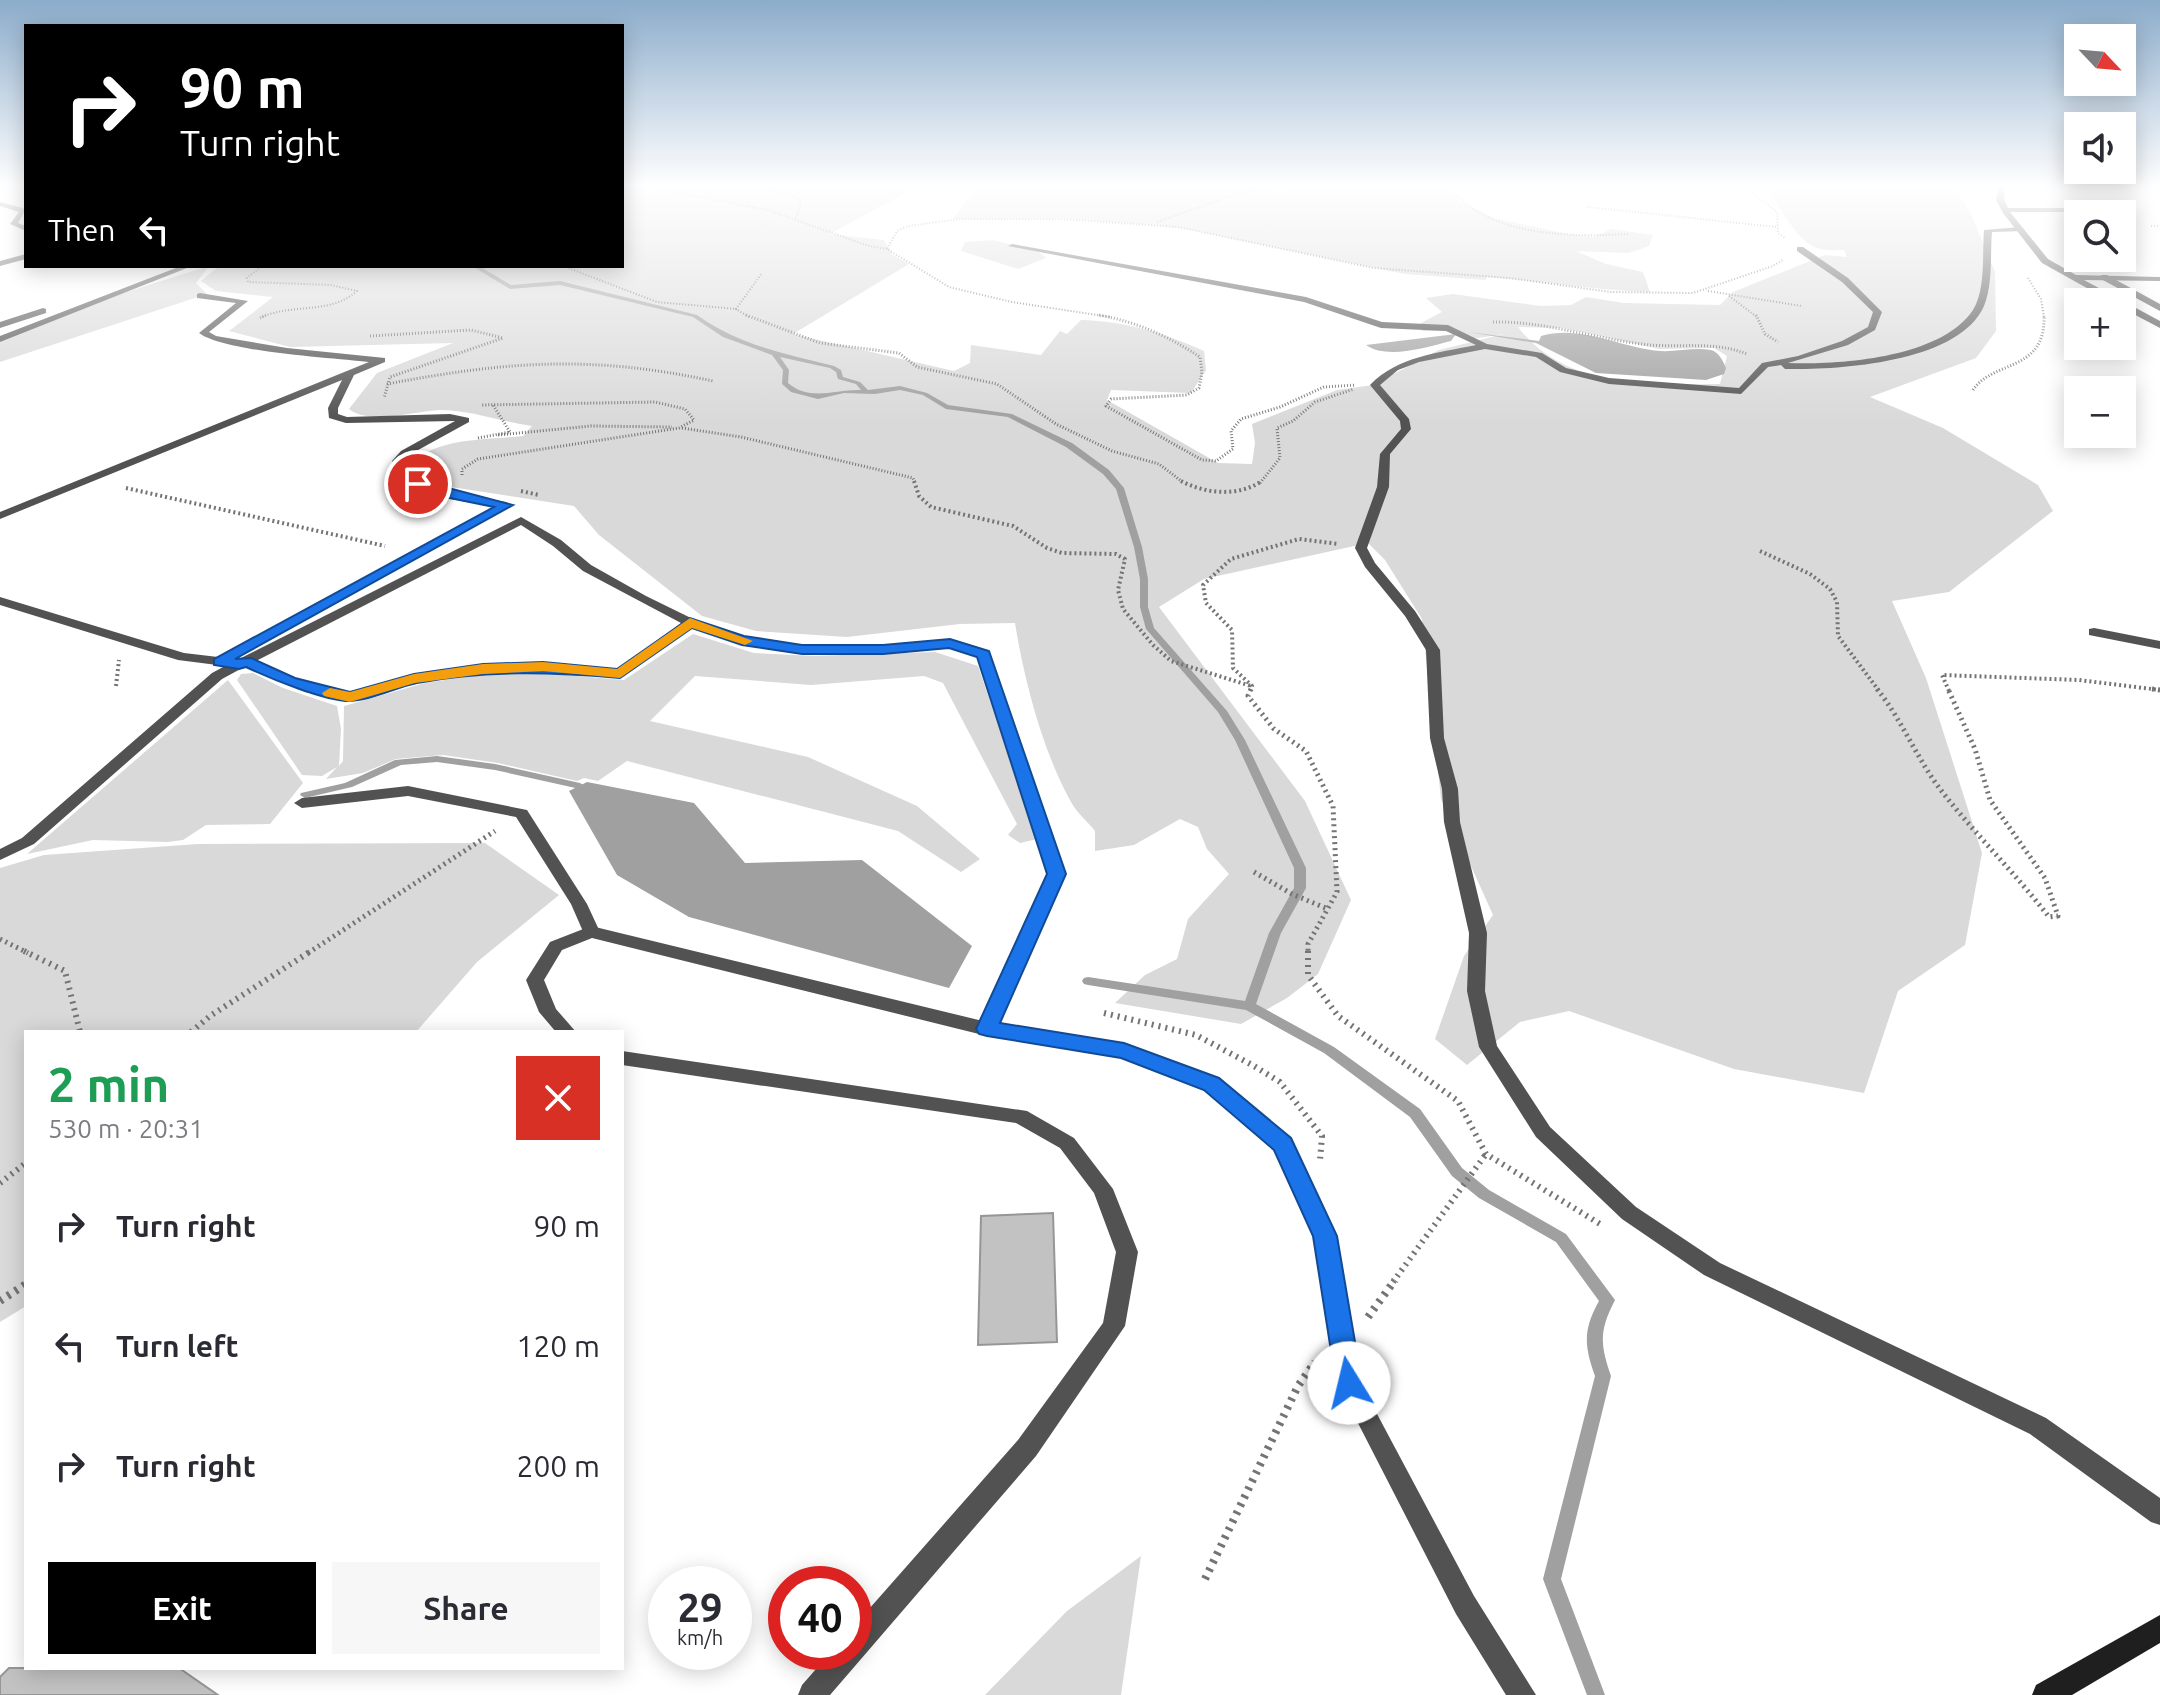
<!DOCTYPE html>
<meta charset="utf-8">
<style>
body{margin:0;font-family:Ubuntu,sans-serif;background:#f7f7f7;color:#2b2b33;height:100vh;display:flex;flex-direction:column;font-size:30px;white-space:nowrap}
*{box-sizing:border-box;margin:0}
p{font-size:26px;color:#7c7c81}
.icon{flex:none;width:44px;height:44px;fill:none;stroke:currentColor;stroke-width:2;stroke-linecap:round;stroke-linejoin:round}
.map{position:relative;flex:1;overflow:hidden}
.details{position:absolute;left:24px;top:1030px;width:600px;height:640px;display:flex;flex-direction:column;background:#fff;border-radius:0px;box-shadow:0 4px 20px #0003}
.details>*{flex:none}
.top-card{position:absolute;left:24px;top:24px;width:600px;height:244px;border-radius:0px;box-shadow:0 4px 20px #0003;background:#000;color:#fff;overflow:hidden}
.needle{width:52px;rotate:116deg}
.fabs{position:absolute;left:2064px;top:24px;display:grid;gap:16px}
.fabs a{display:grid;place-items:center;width:72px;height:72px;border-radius:0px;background:#fff;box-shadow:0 4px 20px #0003;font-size:40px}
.speed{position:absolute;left:648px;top:1566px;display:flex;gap:16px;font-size:40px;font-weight:700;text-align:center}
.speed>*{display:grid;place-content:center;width:104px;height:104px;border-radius:50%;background:#fff;box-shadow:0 4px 20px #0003;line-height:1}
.speed small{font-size:20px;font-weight:400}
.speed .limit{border:12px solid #d22;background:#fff;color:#111}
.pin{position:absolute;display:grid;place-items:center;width:68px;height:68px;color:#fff;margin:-34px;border:4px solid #fff;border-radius:50%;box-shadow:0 2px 8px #0007}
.me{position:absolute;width:88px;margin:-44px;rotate:351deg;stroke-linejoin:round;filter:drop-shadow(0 0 6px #0008)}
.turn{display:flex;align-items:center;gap:28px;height:168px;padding:0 24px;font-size:36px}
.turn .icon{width:104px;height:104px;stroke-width:2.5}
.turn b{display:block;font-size:56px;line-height:68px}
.then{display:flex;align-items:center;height:76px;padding:0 24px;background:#0003;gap:16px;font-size:30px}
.round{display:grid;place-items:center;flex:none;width:84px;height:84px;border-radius:0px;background:#f7f7f7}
.headline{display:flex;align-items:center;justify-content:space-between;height:136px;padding:0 24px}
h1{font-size:48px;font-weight:700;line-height:60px;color:#1e9e55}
.button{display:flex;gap:16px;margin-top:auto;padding:16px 24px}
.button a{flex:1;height:92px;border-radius:0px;background:#000;color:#fff;font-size:32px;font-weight:700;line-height:92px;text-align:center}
.button a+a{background:#f7f7f7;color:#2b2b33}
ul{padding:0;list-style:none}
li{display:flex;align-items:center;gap:24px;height:120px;padding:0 24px}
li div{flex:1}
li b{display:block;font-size:30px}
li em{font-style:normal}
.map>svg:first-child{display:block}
.green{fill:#d9d9d9;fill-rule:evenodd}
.water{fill:#a0a0a0}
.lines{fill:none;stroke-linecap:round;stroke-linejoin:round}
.stream{fill:#a0a0a0;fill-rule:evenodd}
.building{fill:#c2c2c2;stroke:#969696;stroke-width:2}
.path-far5{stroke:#747474;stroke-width:2;stroke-dasharray:1 2;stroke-linecap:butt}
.path-far4{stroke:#747474;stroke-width:3;stroke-dasharray:1 2;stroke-linecap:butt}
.path-far3{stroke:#747474;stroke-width:4;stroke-dasharray:2 3;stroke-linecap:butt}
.path-far2{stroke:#747474;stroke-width:5;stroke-dasharray:2 4;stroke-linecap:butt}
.path-far1{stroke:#747474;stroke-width:6;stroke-dasharray:2 5;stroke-linecap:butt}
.path{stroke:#747474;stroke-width:8;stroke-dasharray:3 6;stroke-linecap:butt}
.service{fill:#525252;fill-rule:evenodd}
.minor{fill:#525252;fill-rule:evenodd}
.tertiary{fill:#525252;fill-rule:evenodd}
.secondary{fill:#1f1f1f;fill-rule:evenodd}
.route{fill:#1a73e8;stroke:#114b97;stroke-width:2}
.slow{fill:#f59e0b}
</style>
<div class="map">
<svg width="2160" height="1695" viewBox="0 0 2160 1695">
<rect width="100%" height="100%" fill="#fff"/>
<!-- green -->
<path class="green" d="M 622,185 L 921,185 L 829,234 L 884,240 L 893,255 L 909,264 L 793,334 L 954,371 L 970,363 L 971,345 L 1041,355 L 1060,331 L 1067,334 L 1081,320 C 1125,321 1164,333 1204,351 L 1206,370 L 1191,393 L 1111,390 L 1107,400 L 1218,463 L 1252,464 L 1255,443 L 1252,424 L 1337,390 L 1373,385 L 1439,350 L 1504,334 L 1466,340 L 1456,331 L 1422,331 L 1421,323 L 1442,312 L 1426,298 L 1453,294 L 1541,306 L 1571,305 L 1586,297 L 1624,303 L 1720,305 L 1733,292 L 1825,255 L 1847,257 L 1844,250 C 1836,250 1824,251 1817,248 C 1794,239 1781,206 1766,188 L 1724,185 L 1969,185 L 1956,189 L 1971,214 L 1995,272 L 1996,331 L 1976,358 L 1870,397 L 1943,428 L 2038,485 L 2053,511 L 1949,592 L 1892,601 L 1926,678 L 1982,853 L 1965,945 L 1898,991 L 1864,1093 L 1734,1069 L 1569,1011 L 1520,1022 L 1467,1065 L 1435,1039 L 1464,956 L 1493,915 L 1441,799 L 1422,619 L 1385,560 L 1368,543 L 1204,579 L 1159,607 L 1305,801 L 1351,900 L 1318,974 L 1287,998 L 1241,1024 L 1115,1003 L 1145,975 L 1177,959 L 1188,919 L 1229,874 L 1207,849 L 1198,827 L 1180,819 L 1134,845 L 1095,851 L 1095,831 C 1088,822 1077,813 1071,802 C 1043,752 1024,680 1015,623 L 960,624 L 847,637 L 756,631 L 702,616 L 599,535 L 574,506 L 451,487 L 422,476 L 413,462 C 440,437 487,440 523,436 L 532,426 C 501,422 471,410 440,410 C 416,411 368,425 349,409 L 377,373 L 453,343 L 290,347 L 229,331 L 273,297 L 216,291 L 201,281 L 219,266 L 622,266 ZM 1518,327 L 1563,328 L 1659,349 L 1714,348 L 1727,356 L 1720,384 C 1650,385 1565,389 1518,327 Z
M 978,185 L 1454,185 L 1459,202 L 1497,219 L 1569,234 L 1594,237 L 1611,229 L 1653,235 L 1649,246 L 1629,253 L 1576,251 L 1606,264 L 1643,272 L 1650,292 C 1595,290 1541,281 1487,277 L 1485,280 L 1405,274 L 1186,229 L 1147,225 L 1060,218 L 953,219 Z
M 993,240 L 1039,252 L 1046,258 L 1018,269 L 961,251 L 965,242 Z
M 209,266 L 196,283 L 207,294 L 0,362 L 0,342 L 117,295 Z
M 693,634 L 754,653 L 814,656 L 935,652 L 978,666 L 1037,839 L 1020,843 L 1008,835 L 1017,824 L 943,683 L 924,676 L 811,685 L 695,676 L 650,721 L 808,757 L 917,806 L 980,859 L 961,872 L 898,831 L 627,761 L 598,781 L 584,778 L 577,781 L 498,763 L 443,755 L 396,759 L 363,773 L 326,779 L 337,767 L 322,776 L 302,775 L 237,680 L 241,674 L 253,673 L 283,688 L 337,706 L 341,729 L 339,766 L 343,761 L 344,706 L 425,683 L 485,674 L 541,673 L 624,680 Z
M 228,680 L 303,783 L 270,824 L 206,825 L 183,840 L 168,842 L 93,840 L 27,854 Z
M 485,843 L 559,895 L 477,962 L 416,1032 L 26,1032 L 26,1306 L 0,1322 L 0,868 L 44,855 L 198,844 Z
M 1141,1556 L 1121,1695 L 985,1695 L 1067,1611 Z"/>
<!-- water -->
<path class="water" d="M 1468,332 L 1539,341 L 1541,336 C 1580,324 1622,348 1660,351 C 1676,352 1695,347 1711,350 C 1719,352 1723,361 1726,368 L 1724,374 L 1706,380 L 1596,373 L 1536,343 Z
M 1456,334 L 1451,341 C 1427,347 1387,360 1366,345 Z
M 587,782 L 694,803 L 745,863 L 862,860 L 972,946 L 949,988 L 689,917 L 617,875 L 569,791 Z"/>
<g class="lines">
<!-- stream -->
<path class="stream" d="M 472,266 L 479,266 L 511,285 L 560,281 L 697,315 C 739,345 785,354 834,366 L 841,370 L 843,377 L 860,382 L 868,390 L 900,386 L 927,393 L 948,405 L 1012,414 L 1072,443 L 1109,470 L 1124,488 L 1142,547 L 1148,579 L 1148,607 L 1154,628 L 1227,711 L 1245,740 L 1306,868 L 1306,888 L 1281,933 L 1256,1004 L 1334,1047 L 1420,1109 L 1462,1168 L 1489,1190 L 1566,1234 L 1615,1300 C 1599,1331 1600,1344 1611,1376 L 1561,1579 L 1605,1695 L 1587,1695 L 1543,1579 L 1595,1376 C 1584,1345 1583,1330 1599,1301 L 1556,1242 L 1479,1198 L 1452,1176 L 1410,1117 L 1324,1053 L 1246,1010 L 1088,985 L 1084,984 L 1082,981 L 1084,978 L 1088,977 L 1245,1001 L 1269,933 L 1294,888 L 1294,868 L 1235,740 L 1218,712 L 1146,629 L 1140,607 L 1140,579 L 1134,547 L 1116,489 L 1103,474 L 1066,447 L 1008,417 L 946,409 L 923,395 L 900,390 L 875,394 L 844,393 L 818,399 L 791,392 L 782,384 L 783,370 L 772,355 L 723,337 L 693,317 L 560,285 L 510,289 ZM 780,357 L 830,368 L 836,372 L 838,379 L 856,384 L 861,390 C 836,389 810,402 788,383 L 789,370 Z
M 437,756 L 495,764 L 580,783 L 585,786 L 580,789 L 495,770 L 437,762 L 401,765 L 352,787 L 305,798 L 300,795 L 301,793 L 345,783 L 395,760 Z"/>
</g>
<!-- building -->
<path class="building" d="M 1053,1213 L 1057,1342 L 978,1345 L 981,1216 Z
M 9,1668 L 179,1668 L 218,1695 L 0,1695 L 0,1677 Z"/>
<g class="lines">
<!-- path-far5 -->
<path class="path-far5" d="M 640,185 L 768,210 L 869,246 L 887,249
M 761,185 L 799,199 L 801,204 L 795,220
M 1469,185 L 1457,196 C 1499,237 1573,237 1629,234
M 1742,185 L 1777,212 L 1778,233 L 1785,238
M 1587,207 L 1777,227
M 1157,222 L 1242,192 L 1294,185
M 2151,226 L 2160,226
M 563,266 L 657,302 L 737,309
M 2028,278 L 2041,299 L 2044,317
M 1708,291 L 1802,306
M 1729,296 L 1757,317
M 262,317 C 293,303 330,315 357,291 L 331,285 L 248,282 L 247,278 L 262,266
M 749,317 L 736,309 L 762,273
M 1110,317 L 1012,302 L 949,287 L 887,249 L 897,231 L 908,226 L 959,219 L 1060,219 L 1178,227 L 1374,268 L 1509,278 L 1611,292 L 1693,293 L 1773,266 L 1784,259"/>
<!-- path-far4 -->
<path class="path-far4" d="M 746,315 L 820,343 L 899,353 L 917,367 L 997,384 L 1056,424 L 1112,451 L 1159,464 L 1184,483
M 1099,315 C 1137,322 1168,336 1200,357 L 1202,372 L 1199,388 L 1187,395 L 1111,399 L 1106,406 L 1202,460 L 1216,461 L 1233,449 L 1231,431 L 1241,419 L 1280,407 L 1324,387 L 1356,385
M 1756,315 L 1765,334 L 1778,342
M 260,318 L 266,315
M 1493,322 C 1544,321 1591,338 1642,344 C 1678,349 1712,340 1747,354
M 370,336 L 471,330 L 503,338 L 390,377 L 384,398
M 387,384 C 508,361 592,355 713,381
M 1973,390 C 1994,359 2046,373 2044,315
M 682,428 L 741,437 L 913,478 L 915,483
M 498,435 L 591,426 L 672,427
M 478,438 L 510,432 L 493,405
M 462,475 L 462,469 L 478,459 L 679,428 L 694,420 L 685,409 L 655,402 L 481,405
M 1260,483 L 1280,458 L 1277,428 L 1293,421 L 1315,402 L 1354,389"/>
<!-- path-far3 -->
<path class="path-far3" d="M 914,481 L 919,496 L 931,507 L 1013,526 L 1047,548 L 1062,553 L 1116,554 L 1125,559 L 1118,590 L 1123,609 L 1153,645 L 1171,661 L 1251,686
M 1181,481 C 1206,494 1238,497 1262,481
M 126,488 L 385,546
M 521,491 L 539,495
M 1760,551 L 1810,574 L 1830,589 L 1837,602 L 1838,636 L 1879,691
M 116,686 L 119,660
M 1250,691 L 1252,686 L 1233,668 L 1232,630 L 1206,603 L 1203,585 L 1231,559 L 1299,539 L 1339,544
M 1949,691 L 1942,675 L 2079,680 L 2160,690"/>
<!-- path-far2 -->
<path class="path-far2" d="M 1251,689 L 1248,696 L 1274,729 L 1306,751 L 1333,806 L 1337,892 L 1308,944 L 1308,953
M 1877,689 C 1902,720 1916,757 1940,789 C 1974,833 2015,873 2049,917 L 2058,916 L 2045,878 L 1990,800 L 1975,749 L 1948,689
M 2152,689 L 2160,690
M 1254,872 L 1292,894 L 1328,909
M 0,939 L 28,953
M 308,953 L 495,831"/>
<!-- path-far1 -->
<path class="path-far1" d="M 24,951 L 65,971 L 80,1032
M 1308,951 L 1308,975 L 1338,1016 L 1458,1101 L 1486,1154 L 1600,1224
M 1104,1013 L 1196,1035 L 1254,1066 L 1280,1082 L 1322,1136 L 1320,1160
M 191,1032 L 210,1016 L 311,951
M 0,1183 L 26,1163
M 1393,1282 L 1486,1154"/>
<!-- path -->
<path class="path" d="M 0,1301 L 26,1284
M 1368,1317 L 1395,1280
M 1205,1579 L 1298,1386 L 1315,1362"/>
<!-- service -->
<path class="service" d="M 0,202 L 26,209 L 18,223 L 26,226 L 26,231 L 10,224 L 19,212 L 0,206 Z
M 2005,208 L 2072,208 L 2076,210 L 2072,212 L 2002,212 Z
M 2020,227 L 2023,231 L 1992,232 C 1990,256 1993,284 1984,306 C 1959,363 1838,370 1785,369 L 1781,365 L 1768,367 L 1741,394 L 1609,384 L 1560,372 L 1536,357 L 1485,349 L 1419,362 L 1398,370 L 1380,385 L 1409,419 L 1411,429 L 1390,454 L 1389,487 L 1367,548 L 1375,563 L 1415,611 L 1440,650 L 1444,738 L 1458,789 L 1460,822 L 1487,933 L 1485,991 L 1497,1046 L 1550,1127 L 1636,1207 L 1720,1263 L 2046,1418 L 2160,1498 L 2160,1525 L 2151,1522 L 2030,1434 L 1704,1275 L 1622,1219 L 1536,1137 L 1479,1047 L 1467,991 L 1469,933 L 1444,822 L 1442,789 L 1430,738 L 1426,650 L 1405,616 L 1365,567 L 1355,548 L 1377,487 L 1380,454 L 1401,429 L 1400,421 L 1370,385 C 1398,356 1438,353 1476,345 L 1446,331 L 1381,328 L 1304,302 L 1008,246 L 1012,244 L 1306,297 L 1382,322 L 1448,325 L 1487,344 L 1542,353 L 1566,368 L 1609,378 L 1739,388 L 1762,363 L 1798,356 L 1842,341 L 1868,327 L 1873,312 L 1842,282 L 1797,251 L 1797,247 L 1803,247 L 1848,278 L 1882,312 L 1875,330 L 1848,345 L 1788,363 C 1840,365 1941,358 1973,310 C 1986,289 1982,254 1984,230 Z
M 26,254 L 26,259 L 0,266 L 0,261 Z
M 181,266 L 192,266 L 0,342 L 0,336 Z
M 2101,275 L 2107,275 L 2160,304 L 2160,311 L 2101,279 Z
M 200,293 L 248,301 L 209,332 L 216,336 L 287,348 L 385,358 L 385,362 L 354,375 L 338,408 L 338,414 L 347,417 L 450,414 L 469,418 L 469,422 L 409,455 L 403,461 C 426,495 469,495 506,502 L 512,505 L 233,660 L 235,661 L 521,517 L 561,540 L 591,565 L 646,596 L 695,620 L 744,636 L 802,645 L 883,646 L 950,640 L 989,651 L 1064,874 L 994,1034 L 980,1034 L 978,1029 L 1048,874 L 978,656 L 949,648 L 883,654 L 802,653 L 742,644 L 692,628 L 620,678 L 542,673 L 465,675 L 414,683 L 370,698 L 349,701 L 305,692 L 246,666 L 222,679 L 34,844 L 0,860 L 0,849 L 22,838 L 212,673 L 225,666 L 178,660 L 0,605 L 0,597 L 184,653 L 218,657 L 495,506 C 453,500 417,498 392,461 L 401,451 L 455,421 L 346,423 L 329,418 L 328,408 L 342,380 L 0,519 L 0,512 L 369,362 C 333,358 225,352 199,333 L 236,303 L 197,298 L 197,294 ZM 521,525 L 553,546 L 583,571 L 681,623 L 617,670 L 542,664 L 465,667 L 414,675 L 349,693 L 315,686 L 256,661 Z
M 43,308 L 46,309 L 46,313 L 0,328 L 0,322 Z
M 2094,628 L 2160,641 L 2160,649 L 2089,635 L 2089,629 Z
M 408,786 L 527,810 L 587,904 L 600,932 L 597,936 L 585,936 L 571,904 L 516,817 L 408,796 L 302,808 L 294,803 L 302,798 Z"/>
<!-- minor -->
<path class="minor" d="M 1999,185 L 2005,185 L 2004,200 L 2010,212 L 2048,259 L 2076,275 L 2160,277 L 2160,281 L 2084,280 L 2160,321 L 2160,328 L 2122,308 L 2122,302 L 2112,302 L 2042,263 L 2003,213 L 1996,200 Z
M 2150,185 L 2160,185 L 2160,189 L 2151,186 Z"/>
<!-- tertiary -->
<path class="tertiary" d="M 591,926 L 987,1022 L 1131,1046 L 1218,1079 L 1290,1140 L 1293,1145 L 1336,1236 L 1360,1382 L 1474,1596 L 1536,1695 L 1506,1695 L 1456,1614 L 1341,1390 L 1337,1383 L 1314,1236 L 1275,1150 L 1204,1089 L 1121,1057 L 987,1036 L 592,938 L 562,950 L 544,980 L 556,1009 L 576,1032 L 556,1032 L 539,1012 L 526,980 L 550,942 Z
M 622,1051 L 1027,1111 L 1074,1138 L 1113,1189 L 1138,1252 L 1125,1326 L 1036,1456 L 830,1695 L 798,1695 L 802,1685 L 831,1652 L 854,1652 L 854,1626 L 1018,1440 L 1103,1323 L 1116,1252 L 1094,1193 L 1060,1148 L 1016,1123 L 622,1065 Z"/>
<!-- secondary -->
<path class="secondary" d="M 2160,1615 L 2160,1643 L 2072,1695 L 2032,1695 L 2036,1685 Z"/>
</g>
<!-- sky -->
<linearGradient id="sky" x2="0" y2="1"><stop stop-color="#8baccb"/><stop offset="0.44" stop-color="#fff"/><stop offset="1" stop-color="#fff" stop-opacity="0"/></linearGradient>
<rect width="2160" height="422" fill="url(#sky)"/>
<!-- route -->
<path class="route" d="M 418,480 L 513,505 L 235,659 L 251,658 L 295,678 L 350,692 L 414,674 L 483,664 L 543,662 L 617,669 L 690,618 L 744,636 L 802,645 L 883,645 L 950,639 L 989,651 L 1066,874 L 1000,1023 L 1124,1043 L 1219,1078 L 1291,1138 L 1337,1236 L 1362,1383 L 1358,1391 L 1349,1394 L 1339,1391 L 1336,1383 L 1313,1236 L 1274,1150 L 1204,1090 L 1121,1058 L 987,1036 L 979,1034 L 976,1029 L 1047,874 L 977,657 L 949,648 L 883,654 L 802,654 L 742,645 L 692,628 L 620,678 C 551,672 486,670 417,683 C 396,687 373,700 351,701 C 327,702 269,678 246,667 L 239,669 L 214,665 L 214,659 L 494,507 L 445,497 L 413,487 L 411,484 Z"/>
<!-- slow -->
<path class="slow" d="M 690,618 L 753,641 L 745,645 L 692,628 L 620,678 L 543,671 L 483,674 L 415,683 L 350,702 L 324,696 L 322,693 L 330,688 L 350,692 L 414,674 L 483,664 L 543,662 L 617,669 Z"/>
</svg>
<div class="fabs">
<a><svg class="needle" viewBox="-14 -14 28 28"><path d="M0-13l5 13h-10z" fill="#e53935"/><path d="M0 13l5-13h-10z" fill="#7c7c81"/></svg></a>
<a><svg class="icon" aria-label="sound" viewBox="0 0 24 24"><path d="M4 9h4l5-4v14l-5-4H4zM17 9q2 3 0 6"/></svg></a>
<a><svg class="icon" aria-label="search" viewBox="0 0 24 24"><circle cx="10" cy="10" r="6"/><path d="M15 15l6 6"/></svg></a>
<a>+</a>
<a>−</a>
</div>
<div class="speed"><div>29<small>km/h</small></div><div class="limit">40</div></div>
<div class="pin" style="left:418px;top:484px;background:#d93025"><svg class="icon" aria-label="arrive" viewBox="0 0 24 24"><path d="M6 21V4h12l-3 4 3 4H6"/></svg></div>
<svg class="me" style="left:1349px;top:1383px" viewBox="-20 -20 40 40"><circle r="19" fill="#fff"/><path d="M0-13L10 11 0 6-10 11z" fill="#1a73e8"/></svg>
<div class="top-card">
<div class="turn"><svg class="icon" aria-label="right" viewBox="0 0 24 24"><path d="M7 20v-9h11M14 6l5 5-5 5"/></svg><div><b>90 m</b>Turn right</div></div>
<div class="then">Then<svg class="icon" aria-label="left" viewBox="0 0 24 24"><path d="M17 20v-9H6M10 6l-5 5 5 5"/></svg></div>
</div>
<section class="details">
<div class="headline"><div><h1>2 min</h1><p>530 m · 20:31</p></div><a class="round" style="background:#d93025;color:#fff"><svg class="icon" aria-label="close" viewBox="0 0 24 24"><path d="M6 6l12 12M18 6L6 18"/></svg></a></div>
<ul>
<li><svg class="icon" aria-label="right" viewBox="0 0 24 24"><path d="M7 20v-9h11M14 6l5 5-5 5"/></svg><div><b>Turn right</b></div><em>90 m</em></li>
<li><svg class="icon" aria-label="left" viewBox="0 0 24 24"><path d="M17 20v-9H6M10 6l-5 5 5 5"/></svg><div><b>Turn left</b></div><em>120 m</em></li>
<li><svg class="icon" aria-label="right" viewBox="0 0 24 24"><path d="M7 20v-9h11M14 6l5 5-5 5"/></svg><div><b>Turn right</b></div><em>200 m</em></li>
</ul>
<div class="button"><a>Exit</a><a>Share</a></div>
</section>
</div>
